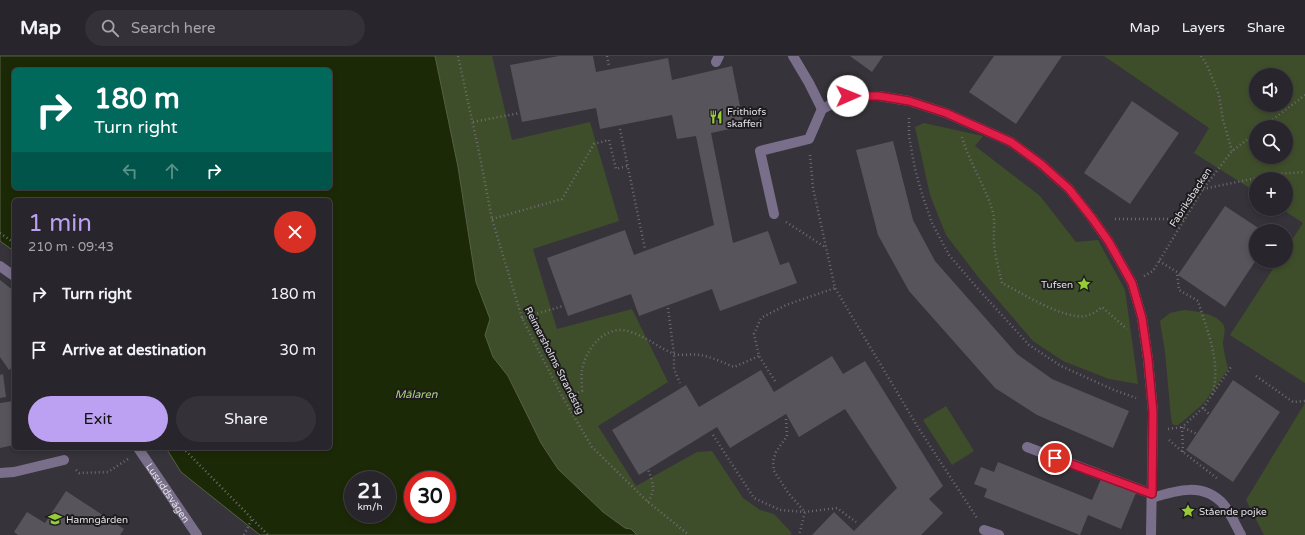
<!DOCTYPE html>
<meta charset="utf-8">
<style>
body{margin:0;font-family:"Varela Round",sans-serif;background:#343238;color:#f1f3f6;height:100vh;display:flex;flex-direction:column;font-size:15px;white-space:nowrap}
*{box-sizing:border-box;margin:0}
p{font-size:13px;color:#a5a5a9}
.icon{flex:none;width:22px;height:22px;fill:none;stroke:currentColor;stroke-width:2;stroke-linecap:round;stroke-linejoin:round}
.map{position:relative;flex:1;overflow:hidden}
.details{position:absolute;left:12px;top:142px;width:320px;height:252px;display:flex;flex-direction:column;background:#28262c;border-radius:6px;box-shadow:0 2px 6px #0003,0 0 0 1px #444348}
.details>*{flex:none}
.banner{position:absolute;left:12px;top:12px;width:320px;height:122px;border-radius:6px;box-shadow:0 2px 6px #0003,0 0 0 1px #444348;background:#00695c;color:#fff;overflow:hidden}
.fabs{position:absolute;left:1249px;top:12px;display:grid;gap:8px}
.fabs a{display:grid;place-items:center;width:44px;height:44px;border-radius:50%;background:#28262c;box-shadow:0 2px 6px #0003,0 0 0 1px #444348;font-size:20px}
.speed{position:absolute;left:344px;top:415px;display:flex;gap:8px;font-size:20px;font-weight:700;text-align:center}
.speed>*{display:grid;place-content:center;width:52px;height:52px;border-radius:50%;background:#28262c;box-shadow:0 2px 6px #0003,0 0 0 1px #444348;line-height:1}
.speed small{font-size:10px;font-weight:400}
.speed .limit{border:6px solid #d22;background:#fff;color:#111}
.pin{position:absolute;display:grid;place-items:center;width:34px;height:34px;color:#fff;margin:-17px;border:2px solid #fff;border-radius:50%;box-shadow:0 1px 4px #0007}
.me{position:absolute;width:44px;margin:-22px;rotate:89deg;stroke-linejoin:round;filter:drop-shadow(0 0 3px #0008)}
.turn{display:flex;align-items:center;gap:14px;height:84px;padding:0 16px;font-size:18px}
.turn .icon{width:52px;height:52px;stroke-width:2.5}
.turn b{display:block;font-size:28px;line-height:34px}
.lanes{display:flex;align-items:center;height:38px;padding:0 16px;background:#0003;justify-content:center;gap:20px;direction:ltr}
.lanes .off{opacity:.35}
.round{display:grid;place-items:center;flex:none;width:42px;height:42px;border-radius:21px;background:#343238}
.headline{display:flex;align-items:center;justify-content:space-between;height:68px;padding:0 16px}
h1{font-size:24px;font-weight:600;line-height:30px;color:#bca0f2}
.cta{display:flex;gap:8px;margin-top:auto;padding:8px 16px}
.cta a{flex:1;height:46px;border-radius:24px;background:#bca0f2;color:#111;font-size:16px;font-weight:600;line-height:46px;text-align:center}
.cta a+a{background:#343238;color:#f1f3f6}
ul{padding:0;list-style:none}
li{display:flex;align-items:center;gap:12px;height:56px;padding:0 16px}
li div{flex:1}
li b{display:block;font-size:15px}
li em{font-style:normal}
header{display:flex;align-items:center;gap:24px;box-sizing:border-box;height:56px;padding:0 20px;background:#28262c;border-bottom:1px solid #444348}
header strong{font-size:19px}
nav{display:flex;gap:22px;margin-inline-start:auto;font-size:14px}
.search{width:280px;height:36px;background:#343238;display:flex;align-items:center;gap:10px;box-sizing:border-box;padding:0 14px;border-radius:22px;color:#a5a5a9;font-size:15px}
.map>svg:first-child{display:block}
.green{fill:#3f4e2a;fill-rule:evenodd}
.water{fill:#1c2906;stroke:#576048;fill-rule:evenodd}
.building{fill:#57545b}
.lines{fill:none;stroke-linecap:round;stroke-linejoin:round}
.path{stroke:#6f6c72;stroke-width:2.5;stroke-dasharray:1 3;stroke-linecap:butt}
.minor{stroke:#7a6f8a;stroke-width:10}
.route-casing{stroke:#92132f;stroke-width:10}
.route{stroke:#e11d48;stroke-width:7}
.labels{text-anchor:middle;stroke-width:4;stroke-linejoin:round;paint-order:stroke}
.poi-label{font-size:10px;fill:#e0dfe3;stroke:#1d1b1e;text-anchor:start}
.street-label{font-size:10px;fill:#e0dfe3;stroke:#1d1b1e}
.water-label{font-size:11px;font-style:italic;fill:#aed579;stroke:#1d1b1e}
</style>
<header>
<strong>Map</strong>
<div class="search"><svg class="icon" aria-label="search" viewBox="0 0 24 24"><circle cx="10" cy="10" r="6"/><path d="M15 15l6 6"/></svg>Search here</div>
<nav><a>Map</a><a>Layers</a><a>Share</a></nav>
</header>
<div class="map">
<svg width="1305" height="479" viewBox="0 0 1305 479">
<rect width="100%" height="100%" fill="#36333a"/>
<!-- green -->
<path class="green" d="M 435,0 L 492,0 L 512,84 L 590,66 L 619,165 L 533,193 L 557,273 L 632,253 L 668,326 L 598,370 L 636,430 L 697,396 L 712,395 L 743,442 L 760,454 L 774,458 L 792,477 L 790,479 L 637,479 L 631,473 L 625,472 L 603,456 L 558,413 L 541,387 L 508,320 L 493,301 L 485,279 L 490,263 L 476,226 L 458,111 Z
M 1104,0 L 1305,0 L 1305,327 L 1230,279 L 1278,205 L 1286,205 L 1286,193 L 1303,167 L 1282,153 L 1286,153 L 1286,123 L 1256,123 L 1256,136 L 1194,97 L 1209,72 ZM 1256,19 L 1286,19 L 1286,49 L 1256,49 ZM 1256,71 L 1286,71 L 1286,101 L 1256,101 Z
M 924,67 L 983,80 L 975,90 L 1040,140 L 1076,186 L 1098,184 L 1125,234 L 1138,328 L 1109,323 L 1063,305 L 1033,285 L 979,222 L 946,179 L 930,139 L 915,71 Z
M 1184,254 C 1195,255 1219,258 1224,270 C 1226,275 1223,282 1223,288 C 1224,296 1226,305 1228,313 L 1204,347 L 1182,366 L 1178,369 L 1174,369 L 1172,367 L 1171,362 L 1165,296 L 1160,265 L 1170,257 Z
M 1305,347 L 1305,479 L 1264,479 L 1246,444 Z
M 946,350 L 974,395 L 952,409 L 923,364 Z"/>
<!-- water -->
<path class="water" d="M 0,0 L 435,0 L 458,111 L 476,226 L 490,263 L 485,279 L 493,301 L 508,320 L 541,387 L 558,413 L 603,456 L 625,472 L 631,473 L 637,479 L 260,479 L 181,416 L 166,392 L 330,392 L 330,144 L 14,144 L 14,195 L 0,185 ZM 14,14 L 330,14 L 330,132 L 14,132 ZM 353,424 L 387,424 L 387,458 L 353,458 ZM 413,424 L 447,424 L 447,458 L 413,458 Z"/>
<!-- building -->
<path class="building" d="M 559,0 L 593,0 L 596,16 L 668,2 L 672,24 L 732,10 L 744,70 L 711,77 L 733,187 L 768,175 L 780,209 L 789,206 L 797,227 L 720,255 L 712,233 L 639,260 L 631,238 L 568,260 L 547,202 L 625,174 L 634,199 L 714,169 L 696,80 L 677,83 L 672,59 L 600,73 L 596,52 L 522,66 L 510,9 Z
M 850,0 L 883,0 L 872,16 Z
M 994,0 L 1062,0 L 1016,68 L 969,36 Z
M 1132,45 L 1179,77 L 1130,148 L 1084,117 Z
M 893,85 L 913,164 L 935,205 L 1017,298 L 1052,323 L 1129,355 L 1113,392 L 1037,359 L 995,332 L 909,235 L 878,179 L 856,94 Z
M 1225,150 L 1263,175 L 1256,175 L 1256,204 L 1225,251 L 1178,219 Z
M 0,224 L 14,235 L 14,311 L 9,314 L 0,301 Z
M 832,300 L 843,318 L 865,305 L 943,430 L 929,443 L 943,457 L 921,479 L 812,479 L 834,456 L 854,475 L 897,432 L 845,353 L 799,381 L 786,358 L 730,392 L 717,371 L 639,419 L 612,374 L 686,329 L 699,351 L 761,314 L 774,336 Z
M 3,318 L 6,341 L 0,342 L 0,319 Z
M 1233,324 L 1280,356 L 1233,426 L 1186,394 Z
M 14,345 L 14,389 L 0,392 L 0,347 Z
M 998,406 L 1092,444 L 1101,423 L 1136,437 L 1121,473 L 1088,459 L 1080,479 L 984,441 L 987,433 L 974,428 L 981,411 L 994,416 Z
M 66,435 L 124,473 L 120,479 L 18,479 L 14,476 L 27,456 L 45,467 Z"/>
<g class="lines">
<!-- path -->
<path class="path" d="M 458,0 L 479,96 L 492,163 L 522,262 L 563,342 L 592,391 L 648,446 L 689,479
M 607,0 L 609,10
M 1201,0 L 1207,9 L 1219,39 L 1223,64 L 1232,95
M 909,62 L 909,80 L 915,113 L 922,138 L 932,167 L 949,199 L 979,234 L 1029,289 L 1061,310 L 1114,334 L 1136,342
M 473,66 L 520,57
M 1263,71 L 1305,39
M 620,73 L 645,193
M 962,81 C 969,106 984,128 992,153 C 996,166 993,174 994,187 C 995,200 999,214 1002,227 C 1022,237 1064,264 1086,260 C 1093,258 1097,255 1102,251 L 1127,273
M 810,99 L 813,132 L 835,232 L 919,373 L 977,462
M 1203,133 L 1276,118 L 1305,116
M 492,163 L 562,143 L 594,88 L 609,84 L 616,113 L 627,110
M 1115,163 L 1184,163
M 786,166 L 825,191
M 0,177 L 14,187
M 1159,205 L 1177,216 L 1179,234 L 1198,245 C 1207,275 1222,307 1212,339
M 1144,220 L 1153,215 L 1203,133 L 1232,95 L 1256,77
M 668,252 L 674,298 L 674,313 L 680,327
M 522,262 L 563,250
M 1256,320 L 1293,346 L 1305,345
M 775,325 L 759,300 L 754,278 L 761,262 L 786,249 L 835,232
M 563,342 L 582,335 C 582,328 581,320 582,314 C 586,291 607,267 631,276 C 646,281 658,291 672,297 C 680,301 691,297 699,299 C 710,300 724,307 734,311 L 759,300
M 1203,352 L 1231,311
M 786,363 L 787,380 L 776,396 L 773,405 L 774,415 L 789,438 L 805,456 L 799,479
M 1168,373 L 1182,371 L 1197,378
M 713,379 L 754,442 L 780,454 L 805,456 L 837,452 L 856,466
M 1169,384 L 1183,396 L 1218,423
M 183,392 L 268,479
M 1183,396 L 1182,371 L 1203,352 L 1210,359
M 76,414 L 79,417 L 108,416 L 128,403
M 648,446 C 656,432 653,428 648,413
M 244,479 L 252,463"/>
<!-- minor -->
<g class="minor">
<path d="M 793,0 L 809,27 L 822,53"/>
<path d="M 716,6 L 719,0"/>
<path d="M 822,53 L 848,40 L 879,40 L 909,45 L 946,57 L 1011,86 L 1041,108 L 1069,133 L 1092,162 L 1109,186 L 1132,227 L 1142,262 L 1148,303 L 1153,356 L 1151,479"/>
<path d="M 774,158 L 760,95 L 809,83 L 822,53"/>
<path d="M 0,210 L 14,220"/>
<path d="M 1027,391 L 1152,438"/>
<path id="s1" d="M 138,392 L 197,479"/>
<path d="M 0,417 L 14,416 L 64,404"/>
<path d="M 1152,442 C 1177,434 1204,426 1224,449 C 1231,458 1236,470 1241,479"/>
<path d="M 984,474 L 999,479"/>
</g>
</g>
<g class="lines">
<!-- route casing -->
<g class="route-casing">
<path id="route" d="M 848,40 L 879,40 L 909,45 L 946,57 L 1011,86 L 1041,108 L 1069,133 L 1092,162 L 1109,186 L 1132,227 L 1142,262 L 1148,303 L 1153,356 L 1152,438 L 1055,402"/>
</g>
<!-- route -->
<use href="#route" class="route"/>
</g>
<!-- icons -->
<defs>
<g id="restaurant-bare" transform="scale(1.08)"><path d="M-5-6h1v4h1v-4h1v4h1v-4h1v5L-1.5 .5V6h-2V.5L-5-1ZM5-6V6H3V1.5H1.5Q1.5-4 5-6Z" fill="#97cc38" stroke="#1d1b1e" stroke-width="2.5" paint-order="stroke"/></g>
<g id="sight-bare" transform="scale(1.08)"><path d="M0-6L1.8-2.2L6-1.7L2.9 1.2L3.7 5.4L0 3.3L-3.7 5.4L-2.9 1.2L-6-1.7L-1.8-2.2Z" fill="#97cc38" stroke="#1d1b1e" stroke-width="2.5" paint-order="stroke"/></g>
<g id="school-bare" transform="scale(1.08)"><path d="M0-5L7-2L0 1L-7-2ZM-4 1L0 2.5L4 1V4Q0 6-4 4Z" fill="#97cc38" stroke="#1d1b1e" stroke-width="2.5" paint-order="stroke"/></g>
</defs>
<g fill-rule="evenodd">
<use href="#restaurant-bare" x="716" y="61"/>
<use href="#sight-bare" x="1084" y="228"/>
<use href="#sight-bare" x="1188" y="455"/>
<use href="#school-bare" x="55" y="463"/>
</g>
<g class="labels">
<!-- poi labels -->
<g class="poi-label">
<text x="727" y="59">Frithiofs<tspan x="727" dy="12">skafferi</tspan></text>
<text x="1073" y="232" text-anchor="end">Tufsen</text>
<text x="1199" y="459">Stående pojke</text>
<text x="66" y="467">Hamngården</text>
</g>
<!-- street labels -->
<g class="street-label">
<text transform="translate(1190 141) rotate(-57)" y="4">Fabriksbacken</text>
<text transform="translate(555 304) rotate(63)" y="4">Reimersholms Strandstig</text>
<text dy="4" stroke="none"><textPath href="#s1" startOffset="54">Lusuddsvägen</textPath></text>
</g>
<!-- water labels -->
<g class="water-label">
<text x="416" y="342">Mälaren</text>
</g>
</g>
</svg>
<div class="fabs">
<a><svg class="icon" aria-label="sound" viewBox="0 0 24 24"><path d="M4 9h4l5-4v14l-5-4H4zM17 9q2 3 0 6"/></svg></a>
<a><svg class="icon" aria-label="search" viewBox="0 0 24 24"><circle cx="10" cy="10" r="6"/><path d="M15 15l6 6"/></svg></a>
<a>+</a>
<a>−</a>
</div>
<div class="speed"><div>21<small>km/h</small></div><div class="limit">30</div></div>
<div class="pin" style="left:1055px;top:402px;background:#d93025"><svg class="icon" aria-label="arrive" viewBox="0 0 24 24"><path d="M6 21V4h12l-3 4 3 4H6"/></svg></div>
<svg class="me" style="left:848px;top:40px" viewBox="-20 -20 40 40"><circle r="19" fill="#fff"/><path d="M0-13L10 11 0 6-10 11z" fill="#e11d48"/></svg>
<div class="banner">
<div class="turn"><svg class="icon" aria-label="right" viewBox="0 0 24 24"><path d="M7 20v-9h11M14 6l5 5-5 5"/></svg><div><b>180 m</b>Turn right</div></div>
<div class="lanes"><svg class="icon off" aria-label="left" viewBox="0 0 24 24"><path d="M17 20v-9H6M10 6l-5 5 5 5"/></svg><svg class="icon off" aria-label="ahead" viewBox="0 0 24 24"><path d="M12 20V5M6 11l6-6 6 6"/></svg><svg class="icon" aria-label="right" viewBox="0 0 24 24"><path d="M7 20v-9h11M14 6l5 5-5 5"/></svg></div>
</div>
<section class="details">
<div class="headline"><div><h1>1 min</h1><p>210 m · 09:43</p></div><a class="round" style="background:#d93025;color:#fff"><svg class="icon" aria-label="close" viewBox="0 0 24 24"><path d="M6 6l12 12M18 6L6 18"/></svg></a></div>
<ul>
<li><svg class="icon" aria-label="right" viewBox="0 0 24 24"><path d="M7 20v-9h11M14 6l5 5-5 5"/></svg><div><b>Turn right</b></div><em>180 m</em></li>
<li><svg class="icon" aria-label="arrive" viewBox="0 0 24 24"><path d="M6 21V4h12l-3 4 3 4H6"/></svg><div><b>Arrive at destination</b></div><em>30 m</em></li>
</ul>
<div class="cta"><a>Exit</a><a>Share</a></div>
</section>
</div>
